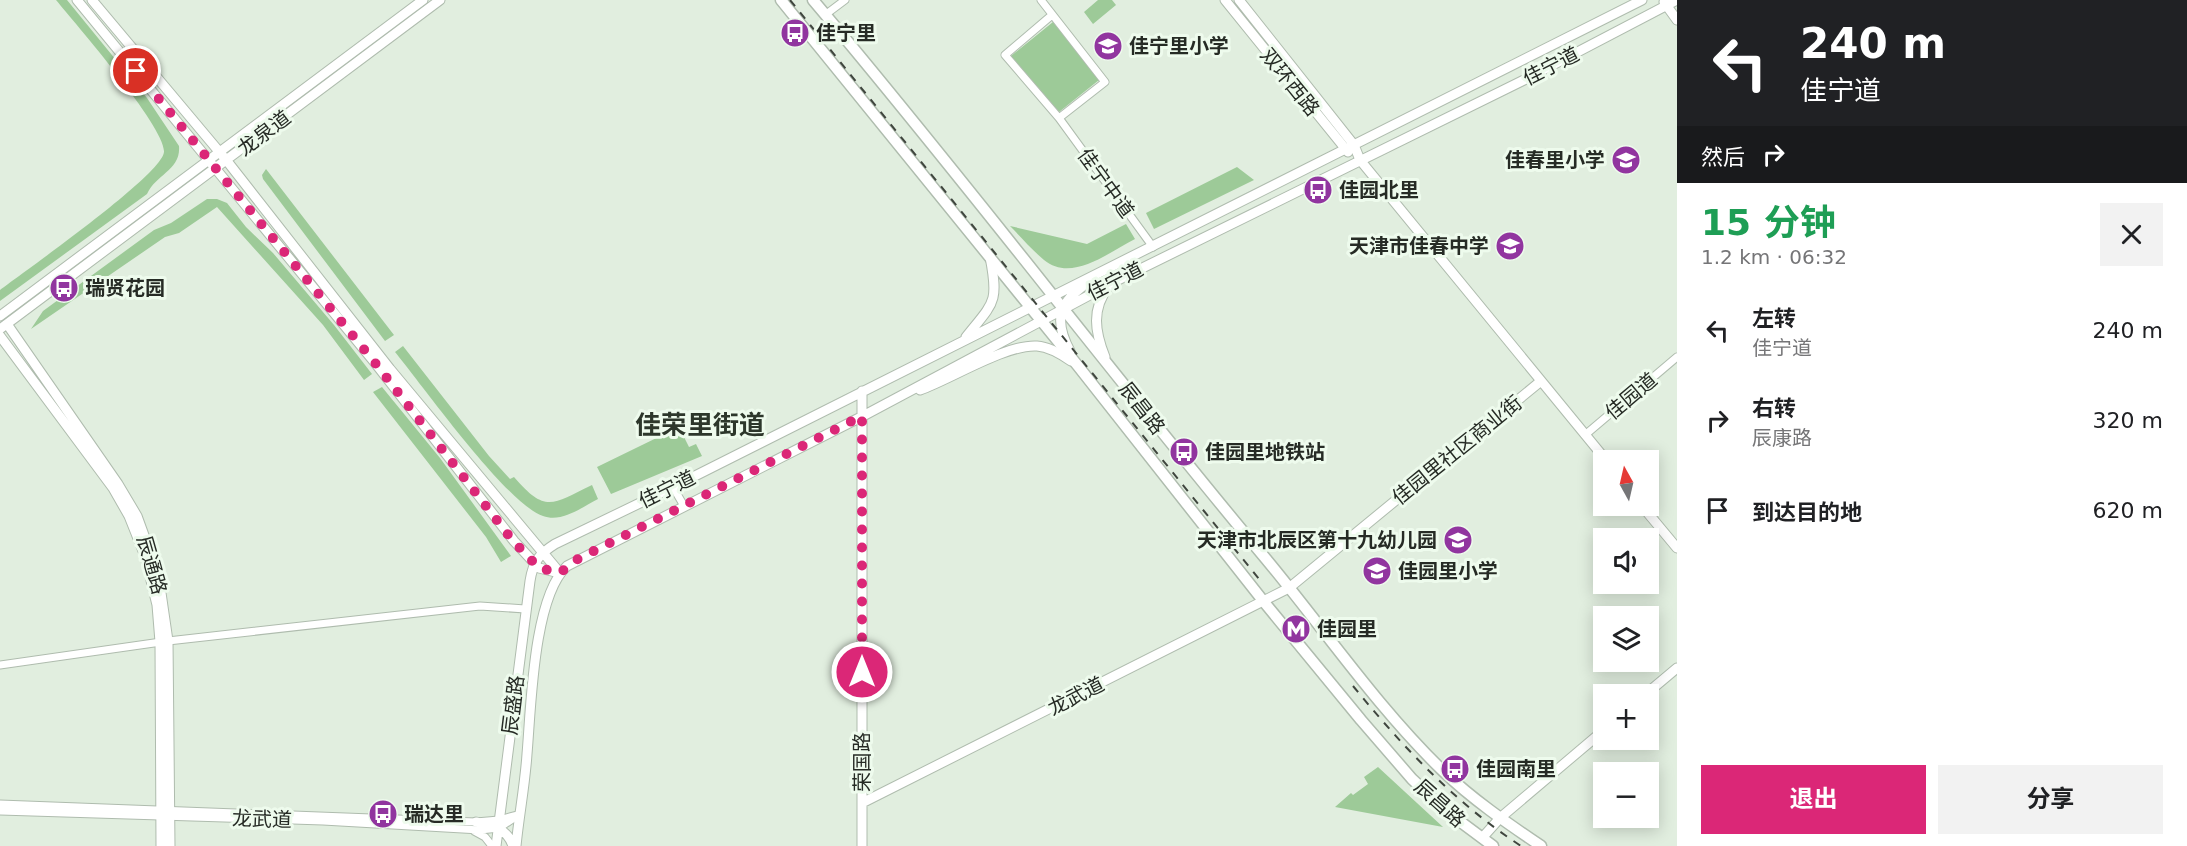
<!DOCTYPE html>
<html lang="zh">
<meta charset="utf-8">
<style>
body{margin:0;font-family:"DejaVu Sans","Noto Sans SC",sans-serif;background:#f2f2f2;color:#202124;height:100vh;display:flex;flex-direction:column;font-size:22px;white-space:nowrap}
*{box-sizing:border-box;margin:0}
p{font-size:20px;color:#757577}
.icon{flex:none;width:33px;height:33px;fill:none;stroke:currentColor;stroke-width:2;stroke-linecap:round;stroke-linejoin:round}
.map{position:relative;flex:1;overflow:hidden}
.drawer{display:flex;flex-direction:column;background:#fff;width:510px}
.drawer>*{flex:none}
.top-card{background:#202124;color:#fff;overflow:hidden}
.needle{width:39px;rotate:352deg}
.controls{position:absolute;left:1593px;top:450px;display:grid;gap:12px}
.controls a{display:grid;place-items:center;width:66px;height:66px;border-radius:0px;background:#fff;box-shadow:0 3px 15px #0003;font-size:30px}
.pin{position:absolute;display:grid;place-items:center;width:51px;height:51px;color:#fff;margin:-26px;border:3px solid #fff;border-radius:50%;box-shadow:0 2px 6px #0007}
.me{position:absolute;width:66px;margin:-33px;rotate:0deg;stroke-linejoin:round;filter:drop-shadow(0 0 4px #0008)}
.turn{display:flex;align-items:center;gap:21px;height:126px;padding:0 24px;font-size:27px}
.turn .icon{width:78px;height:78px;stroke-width:2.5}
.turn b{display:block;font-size:42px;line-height:51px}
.then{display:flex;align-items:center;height:57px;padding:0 24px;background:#0003;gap:12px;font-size:22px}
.round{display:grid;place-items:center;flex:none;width:63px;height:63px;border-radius:0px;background:#f2f2f2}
.head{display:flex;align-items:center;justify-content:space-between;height:102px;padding:0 24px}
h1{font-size:36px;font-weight:700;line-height:45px;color:#1e9e55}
.button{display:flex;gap:12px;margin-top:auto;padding:12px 24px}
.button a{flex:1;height:69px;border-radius:0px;background:#db2777;color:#fff;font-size:24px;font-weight:700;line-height:69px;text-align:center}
.button a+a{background:#f2f2f2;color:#202124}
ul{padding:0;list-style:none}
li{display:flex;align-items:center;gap:18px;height:90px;padding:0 24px}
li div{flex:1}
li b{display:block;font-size:22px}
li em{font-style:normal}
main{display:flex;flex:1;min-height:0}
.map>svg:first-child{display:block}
.green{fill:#9dca98}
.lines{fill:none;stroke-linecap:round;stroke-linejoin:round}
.street-casing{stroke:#afbcae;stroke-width:9}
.secondary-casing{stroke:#afbcae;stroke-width:11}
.primary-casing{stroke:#afbcae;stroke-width:13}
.street{stroke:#fff;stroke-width:7}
.secondary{stroke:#fff;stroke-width:9}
.primary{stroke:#fff;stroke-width:10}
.rail{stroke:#3f453e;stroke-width:2;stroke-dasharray:8 8;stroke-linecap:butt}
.route{stroke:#db2777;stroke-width:10;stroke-dasharray:0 18}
.labels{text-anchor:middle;stroke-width:6;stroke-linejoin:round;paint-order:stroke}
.poi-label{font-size:20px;font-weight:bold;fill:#262b25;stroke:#eefbed;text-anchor:start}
.street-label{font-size:20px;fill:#262b25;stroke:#eefbed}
.district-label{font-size:26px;font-weight:bold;fill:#2d372b;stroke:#eefbed}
</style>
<main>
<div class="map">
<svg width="1677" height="846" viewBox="0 0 1677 846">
<rect width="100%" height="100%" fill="#e1eedf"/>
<!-- green -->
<path class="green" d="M 56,0 L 67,0 L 147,98 L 179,146 C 181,170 156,174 147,194 L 0,301 L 0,290 C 25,271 162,175 164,152 C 166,128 75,23 56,0 Z
M 1098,0 L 1112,0 L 1116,5 L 1093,24 L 1084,12 Z
M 1053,22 L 1099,80 L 1059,112 L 1011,56 Z
M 1237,167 L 1254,180 L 1154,229 L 1146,213 Z
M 266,169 L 394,335 L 385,341 L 263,179 L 262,175 Z
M 207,199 L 217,199 L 227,203 L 246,227 L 273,253 L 334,325 L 372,374 L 364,380 L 323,325 L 217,207 L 179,233 L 165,237 L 31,329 L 43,311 L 154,230 L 171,223 Z
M 1126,224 L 1135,239 C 1109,252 1072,283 1044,260 C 1032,250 1021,237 1010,226 L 1087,244 Z
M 403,346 L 489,456 L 510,479 L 514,477 C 546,514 552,504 592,485 L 598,499 C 582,507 562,523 543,516 C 507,504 423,386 395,352 Z
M 382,387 L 440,458 L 511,556 L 501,562 L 486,537 L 373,392 Z
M 679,427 L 689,447 L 696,444 L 702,456 L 611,494 L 597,467 Z
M 1378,767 L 1443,827 L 1335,807 L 1351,793 L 1353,795 L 1368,784 L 1364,777 Z"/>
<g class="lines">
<!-- street casing -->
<g class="street-casing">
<path id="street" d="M 1041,0 L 1105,82 L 1059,118
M 825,15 L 845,0
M 1052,15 L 1005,55 L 1059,118 L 1153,247
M 1585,435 L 1677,357
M 673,487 L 684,506
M 0,665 L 168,641 L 480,606 L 525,609
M 0,804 L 476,822 L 499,820 L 517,815
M 0,811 L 323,821 L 480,830 L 499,828 L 520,814
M 474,831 L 485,837 L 492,846"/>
</g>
<!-- secondary casing -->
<g class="secondary-casing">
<path id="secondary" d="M 77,0 L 376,364 L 514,541 L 539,568 L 560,573
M 92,0 L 227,161 L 390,369 L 560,573
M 1225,0 L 1348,152
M 1239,0 L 1354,145 L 1360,160 L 1606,460
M 1664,2 L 1677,20
M 0,316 L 423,0
M 7,324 L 118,484 L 137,516 L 149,549 L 160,586 L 168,641 L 170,846
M 0,329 L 440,0
M 0,336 L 113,488 L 129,516 L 145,556 L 157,605 L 160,642 L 161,846
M 966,337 C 994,302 999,303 990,257
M 1070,351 C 1055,323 1057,305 1083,286
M 1105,357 C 1095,332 1091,309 1109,286
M 920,390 C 951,379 1006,344 1037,346 C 1049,347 1061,354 1071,361
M 1642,506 L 1677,548
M 1646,694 L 1677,668
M 862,803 L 1289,588 L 1541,381
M 476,822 C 493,826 507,828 513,846
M 1482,838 L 1500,818 L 1604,730
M 496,846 L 530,581 C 533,562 539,554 555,544 L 673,487 L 1642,0
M 516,846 C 519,815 525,785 527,754 C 531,709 533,597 567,566 L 863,416 L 1116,281 L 1524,80 L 1677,0
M 862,846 L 862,391"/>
</g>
<!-- primary casing -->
<g class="primary-casing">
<path id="primary" d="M 781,0 L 1078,366 L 1264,602 L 1361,720 L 1412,779 L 1446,811 L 1493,846
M 813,0 C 968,183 1112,375 1266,559 C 1325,630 1377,707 1443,771 C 1472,799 1507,823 1541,846"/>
</g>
<!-- street -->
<use href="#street" class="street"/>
<!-- secondary -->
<use href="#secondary" class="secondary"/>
<!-- primary -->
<use href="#primary" class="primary"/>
<!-- rail -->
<path class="rail" d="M 790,0 L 1259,579
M 1353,686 C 1403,747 1455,803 1521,846"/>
</g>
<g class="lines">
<!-- route -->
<path class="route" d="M 136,71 L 376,364 L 513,541 L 539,568 L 560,573 L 576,560 L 862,416 L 862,672"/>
</g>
<!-- icons -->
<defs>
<g id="bus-disc" transform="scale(1.5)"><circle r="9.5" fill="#91359f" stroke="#eefbed"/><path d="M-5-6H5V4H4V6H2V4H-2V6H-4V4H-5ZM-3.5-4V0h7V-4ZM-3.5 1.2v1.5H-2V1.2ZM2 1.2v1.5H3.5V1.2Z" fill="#fff"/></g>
<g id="school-disc" transform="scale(1.5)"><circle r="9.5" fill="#91359f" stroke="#eefbed"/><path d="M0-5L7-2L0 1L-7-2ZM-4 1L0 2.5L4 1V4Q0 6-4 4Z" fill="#fff"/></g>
<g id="metro-disc" transform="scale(1.5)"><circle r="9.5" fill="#91359f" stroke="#eefbed"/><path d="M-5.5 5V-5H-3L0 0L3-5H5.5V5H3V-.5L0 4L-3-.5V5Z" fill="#fff"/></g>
</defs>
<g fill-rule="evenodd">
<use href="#bus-disc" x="795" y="33"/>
<use href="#school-disc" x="1108" y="46"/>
<use href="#school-disc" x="1626" y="160"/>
<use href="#bus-disc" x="1318" y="190"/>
<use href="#school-disc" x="1510" y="246"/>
<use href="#bus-disc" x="64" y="288"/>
<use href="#bus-disc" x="1184" y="452"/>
<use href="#school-disc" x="1458" y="540"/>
<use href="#school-disc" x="1377" y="571"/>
<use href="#metro-disc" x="1296" y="629"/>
<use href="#bus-disc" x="1455" y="769"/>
<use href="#bus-disc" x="383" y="814"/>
</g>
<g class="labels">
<!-- poi labels -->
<g class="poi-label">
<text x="816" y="40">佳宁里</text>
<text x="1129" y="53">佳宁里小学</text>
<text x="1605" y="167" text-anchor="end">佳春里小学</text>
<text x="1339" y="197">佳园北里</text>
<text x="1489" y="253" text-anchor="end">天津市佳春中学</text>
<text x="85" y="295">瑞贤花园</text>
<text x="1205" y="459">佳园里地铁站</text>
<text x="1437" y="547" text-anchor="end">天津市北辰区第十九幼儿园</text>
<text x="1398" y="578">佳园里小学</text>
<text x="1317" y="636">佳园里</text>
<text x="1476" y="776">佳园南里</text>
<text x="404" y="821">瑞达里</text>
</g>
<!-- street labels -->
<g class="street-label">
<text transform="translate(1551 66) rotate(-27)" y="7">佳宁道</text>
<text transform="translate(1290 82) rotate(51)" y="7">双环西路</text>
<text transform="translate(264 133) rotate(-37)" y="7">龙泉道</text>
<text transform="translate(1106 183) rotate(54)" y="7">佳宁中道</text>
<text transform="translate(1115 281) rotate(-27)" y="7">佳宁道</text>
<text transform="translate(1631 396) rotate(-40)" y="7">佳园道</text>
<text transform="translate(1142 408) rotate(52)" y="7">辰昌路</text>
<text transform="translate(1457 450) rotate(-39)" y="7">佳园里社区商业街</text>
<text transform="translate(667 489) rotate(-26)" y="7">佳宁道</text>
<text transform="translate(152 565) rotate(74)" y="7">辰通路</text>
<text transform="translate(1076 696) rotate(-27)" y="7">龙武道</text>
<text transform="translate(513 705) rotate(-83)" y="7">辰盛路</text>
<text transform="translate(862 762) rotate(-90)" y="7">荣国路</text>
<text transform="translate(1440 803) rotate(42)" y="7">辰昌路</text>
<text transform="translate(262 819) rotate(2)" y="7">龙武道</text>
</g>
<!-- district labels -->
<g class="district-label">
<text x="700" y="434">佳荣里街道</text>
</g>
</g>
</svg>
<div class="controls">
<a><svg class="needle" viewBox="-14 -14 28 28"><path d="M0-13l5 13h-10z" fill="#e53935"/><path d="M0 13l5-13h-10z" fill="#757577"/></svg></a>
<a><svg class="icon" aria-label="sound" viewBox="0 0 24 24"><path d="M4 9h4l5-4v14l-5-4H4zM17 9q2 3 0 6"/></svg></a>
<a><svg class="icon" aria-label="layers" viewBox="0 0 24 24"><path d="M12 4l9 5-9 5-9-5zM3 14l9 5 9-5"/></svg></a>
<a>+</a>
<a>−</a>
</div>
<div class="pin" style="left:136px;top:71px;background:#d93025"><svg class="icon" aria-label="arrive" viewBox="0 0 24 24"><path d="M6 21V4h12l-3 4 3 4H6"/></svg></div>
<svg class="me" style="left:862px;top:672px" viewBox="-20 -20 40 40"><circle r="17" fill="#db2777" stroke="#fff" stroke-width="3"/><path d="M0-11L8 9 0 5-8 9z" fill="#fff"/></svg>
</div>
<section class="drawer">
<div class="top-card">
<div class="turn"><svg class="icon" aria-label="left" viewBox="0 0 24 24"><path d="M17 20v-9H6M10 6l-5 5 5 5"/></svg><div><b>240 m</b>佳宁道</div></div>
<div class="then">然后<svg class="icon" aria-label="right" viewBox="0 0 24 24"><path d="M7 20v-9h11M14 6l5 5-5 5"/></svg></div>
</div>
<div class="head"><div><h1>15 分钟</h1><p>1.2 km · 06:32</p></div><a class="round"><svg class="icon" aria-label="close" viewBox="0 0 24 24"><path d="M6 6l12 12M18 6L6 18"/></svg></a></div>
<ul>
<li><svg class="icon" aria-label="left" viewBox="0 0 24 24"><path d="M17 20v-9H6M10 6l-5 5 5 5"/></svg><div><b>左转</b><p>佳宁道</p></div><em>240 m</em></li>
<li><svg class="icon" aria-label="right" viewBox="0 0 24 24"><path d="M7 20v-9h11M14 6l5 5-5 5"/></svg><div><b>右转</b><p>辰康路</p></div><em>320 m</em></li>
<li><svg class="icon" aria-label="arrive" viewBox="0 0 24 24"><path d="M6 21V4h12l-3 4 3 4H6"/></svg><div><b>到达目的地</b></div><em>620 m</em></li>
</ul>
<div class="button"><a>退出</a><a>分享</a></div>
</section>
</main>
